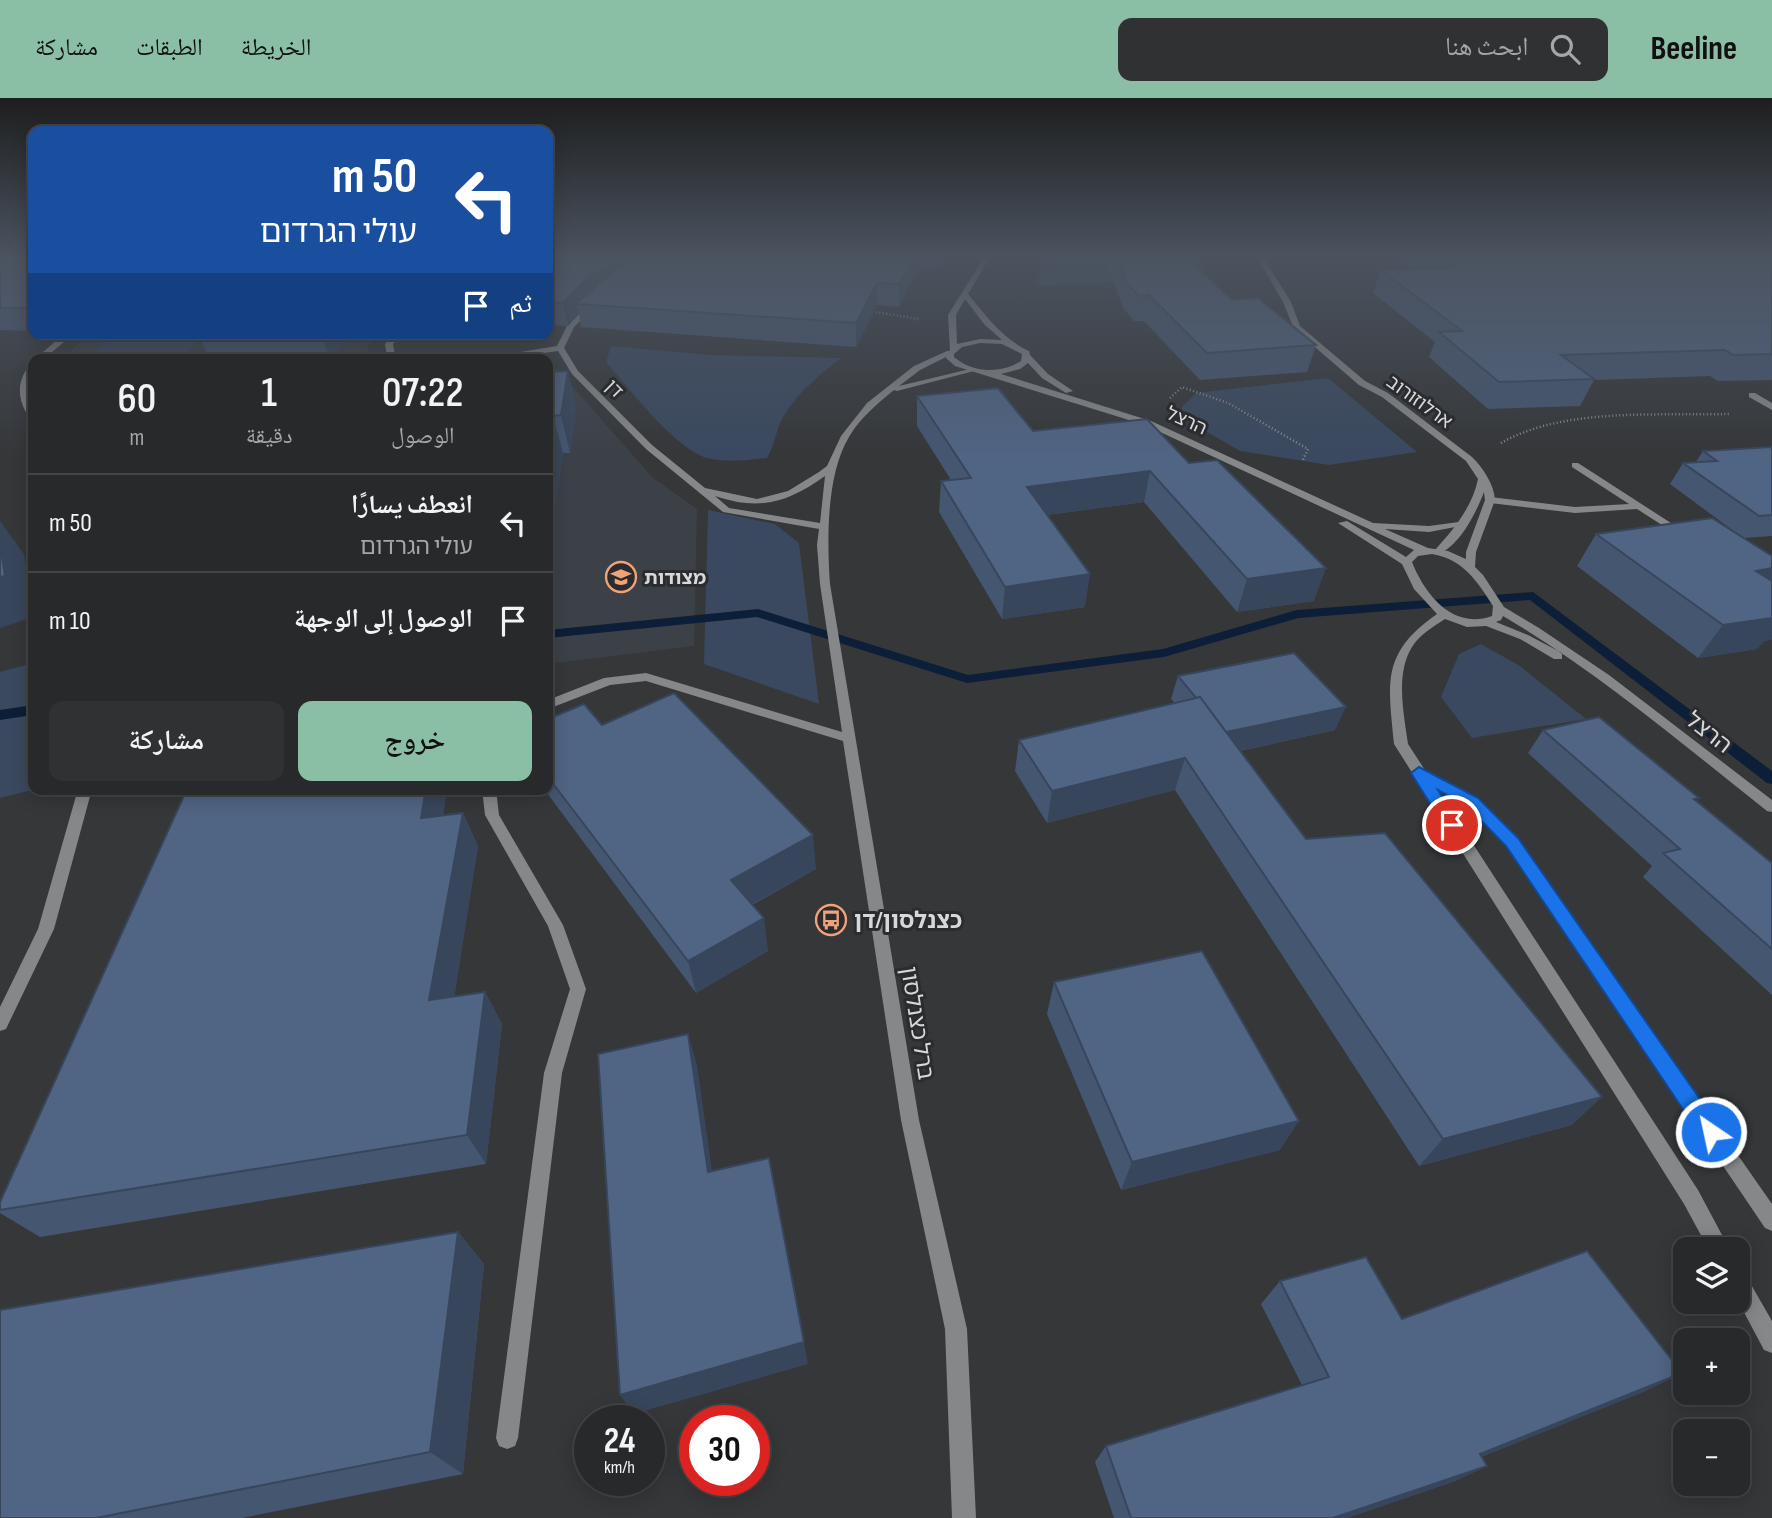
<!DOCTYPE html>
<html lang="ar">
<meta charset="utf-8">
<style>
body{margin:0;font-family:"Sofia Sans Condensed","Noto Naskh Arabic","Noto Sans Hebrew",sans-serif;background:#303133;color:#f1f3f6;direction:rtl;height:100vh;display:flex;flex-direction:column;font-size:26px;white-space:nowrap}
*{box-sizing:border-box;margin:0}
p{font-size:23px;color:#a5a6a9}
.icon{flex:none;width:38px;height:38px;fill:none;stroke:currentColor;stroke-width:2;stroke-linecap:round;stroke-linejoin:round}
.map{position:relative;flex:1;overflow:hidden;direction:ltr}
.sheet{position:absolute;left:28px;top:256px;width:525px;height:441px;display:flex;flex-direction:column;background:#28292b;border-radius:14px;box-shadow:0 4px 18px #0003,0 0 0 2px #444547;direction:rtl}
.sheet>*{flex:none}
.top-card{position:absolute;left:28px;top:28px;width:525px;height:214px;border-radius:14px;box-shadow:0 4px 18px #0003,0 0 0 2px #444547;direction:rtl;background:#1a4fa0;color:#fff;overflow:hidden}
.controls{position:absolute;left:1673px;top:1139px;display:grid;gap:14px}
.controls a{display:grid;place-items:center;width:77px;height:77px;border-radius:14px;background:#28292b;box-shadow:0 4px 18px #0003,0 0 0 2px #444547;font-size:35px}
.speed{position:absolute;left:574px;top:1307px;display:flex;gap:14px;font-size:35px;font-weight:700;text-align:center}
.speed>*{display:grid;place-content:center;width:91px;height:91px;border-radius:50%;background:#28292b;box-shadow:0 4px 18px #0003,0 0 0 2px #444547;line-height:1}
.speed small{font-size:18px;font-weight:400}
.speed .limit{border:10px solid #d22;background:#fff;color:#111}
.pin{position:absolute;display:grid;place-items:center;width:60px;height:60px;color:#fff;margin:-30px;border:4px solid #fff;border-radius:50%;box-shadow:0 2px 7px #0007}
.me{position:absolute;width:77px;margin:-38px;rotate:326deg;stroke-linejoin:round;filter:drop-shadow(0 0 5px #0008)}
.turn{display:flex;align-items:center;gap:24px;height:147px;padding:0 21px;font-size:32px}
.turn .icon{width:91px;height:91px;stroke-width:2.5}
.turn b{display:block;font-size:49px;line-height:60px}
.then{display:flex;align-items:center;height:66px;padding:0 21px;background:#0003;gap:14px;font-size:26px}
.eta{display:flex;justify-content:space-evenly;align-items:center;height:119px;text-align:center}
.eta b{font-size:42px;font-weight:600;line-height:49px}
.action{display:flex;gap:14px;margin-top:auto;padding:14px 21px}
.action a{flex:1;height:80px;border-radius:14px;background:#8abfa5;color:#111;font-size:28px;font-weight:600;line-height:80px;text-align:center}
.action a+a{background:#303133;color:#f1f3f6}
ul{padding:0;list-style:none}
li{display:flex;align-items:center;gap:21px;height:98px;padding:0 21px;border-top:2px solid #444547}
li div{flex:1}
li b{display:block;font-size:26px}
li em{font-style:normal}
header{display:flex;align-items:center;gap:42px;box-sizing:border-box;height:98px;padding:0 35px;background:#8abfa5;color:#111}
header strong{font-size:33px}
nav{display:flex;gap:38px;margin-inline-start:auto;font-size:24px}
.search{width:490px;height:63px;background:#303133;display:flex;align-items:center;gap:18px;box-sizing:border-box;padding:0 24px;border-radius:14px;color:#a5a6a9;font-size:26px}
.map>svg:first-child{display:block}
.built{fill:#3c4148}
.green{fill:#3a495f}
.lines{fill:none;stroke-linecap:round;stroke-linejoin:round}
.stream{fill:#0d1e38;fill-rule:evenodd}
.path{stroke:#8c8d8f;stroke-width:2.5;stroke-dasharray:1 2.5;stroke-linecap:butt}
.service{fill:#868788;fill-rule:evenodd}
.minor{fill:#868788;fill-rule:evenodd}
.tertiary{fill:#868788;fill-rule:evenodd}
.wall{fill:#455671}
.shaded-wall{fill:#38465c}
.building{fill:#506483;stroke:#38465c;stroke-width:2}
.route{fill:#1a73e8;stroke:#114b97;stroke-width:2}
.labels{text-anchor:middle;stroke-width:6;stroke-linejoin:round;paint-order:stroke}
.far-street-label{font-size:19px;fill:#d7d8d9;stroke:#2b2c2f}
.far-poi-label{font-size:19px;font-weight:bold;fill:#d7d8d9;stroke:#2b2c2f;text-anchor:start}
.street-label{font-size:23px;fill:#d7d8d9;stroke:#2b2c2f}
.poi-label{font-size:23px;font-weight:bold;fill:#d7d8d9;stroke:#2b2c2f;text-anchor:start}
</style>
<header>
<strong>Beeline</strong>
<div class="search"><svg class="icon" aria-label="search" viewBox="0 0 24 24"><circle cx="10" cy="10" r="6"/><path d="M15 15l6 6"/></svg>ابحث هنا</div>
<nav><a>الخريطة</a><a>الطبقات</a><a>مشاركة</a></nav>
</header>
<div class="map">
<svg width="1772" height="1420" viewBox="0 0 1772 1420">
<rect width="100%" height="100%" fill="#353739"/>
<!-- built -->
<path class="built" d="M 89,236 L 379,236 L 367,249 L 373,261 L 62,261 Z
M 548,271 L 557,271 L 653,380 L 697,411 L 694,548 L 548,566 Z"/>
<!-- green -->
<path class="green" d="M 1047,159 L 1196,159 L 1203,168 L 1205,179 L 1036,188 L 1041,170 Z
M 154,236 L 205,237 L 179,261 L 84,261 L 111,240 Z
M 611,248 L 709,257 L 841,260 C 818,278 798,294 783,319 C 776,332 775,347 767,360 C 748,362 726,365 707,360 C 674,350 630,291 606,264 Z
M 1328,280 L 1417,354 L 1329,367 L 1240,353 L 1193,326 L 1180,311 L 1196,295 Z
M 708,412 L 775,426 L 799,445 L 819,606 L 704,566 Z
M 1481,546 L 1520,568 L 1586,621 L 1472,640 L 1441,599 L 1459,556 Z
M 33,565 L 33,691 L 36,691 L 0,700 L 0,574 Z"/>
<g class="lines">
<!-- stream -->
<path class="stream" d="M 1533,494 L 1772,673 L 1772,686 L 1767,685 L 1530,502 L 1298,520 L 1164,559 L 967,585 L 757,519 L 548,540 L 548,532 L 758,511 L 968,577 L 1163,551 L 1297,512 Z
M 33,607 L 33,617 L 0,622 L 0,612 Z"/>
<!-- path -->
<path class="path" d="M 869,213 L 919,221
M 1170,300 L 1182,289 L 1228,305 L 1308,351 L 1303,362
M 1501,345 C 1564,309 1658,318 1729,316"/>
<!-- service -->
<path class="service" d="M 1749,295 L 1755,295 L 1772,305 L 1772,312 L 1749,299 Z
M 1572,365 L 1578,365 L 1688,436 L 1679,438 L 1637,411 L 1575,415 L 1490,405 L 1485,402 L 1490,399 L 1575,409 L 1629,406 L 1572,369 Z"/>
<!-- minor -->
<path class="minor" d="M 1257,159 L 1263,159 L 1291,204 L 1300,228 L 1365,283 L 1388,295 L 1472,359 C 1483,370 1494,386 1495,402 L 1476,454 L 1475,469 L 1471,470 L 1466,467 L 1466,454 L 1485,402 L 1484,394 C 1476,415 1460,447 1439,456 L 1434,453 C 1453,432 1472,410 1478,381 L 1466,363 L 1382,299 L 1359,287 L 1294,231 L 1283,204 Z
M 588,206 L 595,208 L 574,229 L 564,250 L 578,273 L 652,347 L 705,390 L 757,401 L 788,393 L 819,374 L 827,368 L 841,338 L 867,305 L 914,268 L 947,253 L 954,255 L 920,272 L 899,288 L 974,270 L 978,272 L 897,293 L 894,292 C 877,306 860,320 849,339 C 826,377 827,443 830,486 L 919,1022 L 967,1231 L 976,1420 L 952,1420 L 945,1231 L 901,1022 L 843,643 L 646,583 L 610,587 L 548,611 L 548,602 L 604,580 L 646,575 L 842,634 L 820,486 L 817,447 L 819,431 L 723,414 L 646,351 L 572,276 L 558,253 L 500,261 L 477,261 L 557,248 L 568,226 ZM 825,378 L 820,425 L 729,410 L 715,398 C 760,413 787,405 825,378 Z
M 64,236 L 73,236 L 44,261 L 35,261 Z
M 394,236 L 402,236 L 393,246 L 395,257 L 406,261 L 392,261 L 387,258 L 385,246 Z
M 30,266 L 33,266 C 33,276 26,283 27,294 C 28,304 33,311 33,322 L 30,321 C 17,301 16,285 30,266 Z
M 1419,670 L 1477,700 L 1517,740 L 1772,1106 L 1772,1133 L 1765,1130 L 1507,748 L 1467,708 L 1414,678 L 1412,675 Z
M 78,691 L 92,691 L 54,831 L 6,931 L 0,933 L 0,909 L 38,831 Z
M 482,691 L 496,691 L 499,717 L 563,827 L 586,891 L 562,975 L 518,1340 L 515,1348 L 507,1351 L 499,1348 L 496,1340 L 544,975 L 570,891 L 548,828 L 485,717 Z"/>
<!-- tertiary -->
<path class="tertiary" d="M 984,159 L 990,159 L 968,196 C 986,218 1004,242 1029,253 L 1030,257 L 1048,276 L 1073,293 L 1066,295 L 1042,280 L 1028,265 L 1020,271 L 1001,276 L 1151,323 L 1373,425 L 1429,428 L 1466,423 L 1466,427 L 1429,434 L 1385,431 L 1428,450 L 1448,453 L 1468,462 L 1483,477 L 1504,509 L 1539,530 L 1609,577 L 1772,702 L 1772,714 L 1767,713 C 1681,645 1598,574 1503,518 L 1501,522 L 1496,524 L 1528,537 L 1562,555 L 1562,561 L 1554,561 L 1520,541 L 1486,528 L 1467,529 L 1445,521 C 1433,529 1419,537 1412,549 C 1395,576 1404,617 1408,646 L 1698,1092 L 1730,1152 L 1709,1152 L 1684,1106 L 1394,646 C 1388,584 1381,555 1437,516 L 1414,491 L 1402,466 L 1338,425 L 1347,423 L 1406,459 L 1414,452 L 1145,327 L 955,268 L 946,260 L 946,255 L 950,252 L 948,217 ZM 965,201 L 984,226 L 1002,242 L 980,241 L 957,246 L 956,217 ZM 980,245 L 1002,246 L 1022,256 L 1021,263 C 1000,276 973,275 954,259 L 954,256 L 962,249 ZM 1432,456 C 1463,461 1477,483 1493,508 L 1492,518 C 1453,532 1425,497 1412,464 L 1418,458 Z
M 1738,1173 L 1745,1176 L 1772,1223 L 1772,1255 L 1764,1252 L 1738,1203 Z"/>
</g>
<!-- wall -->
<path class="wall" d="M 0,159 L 33,159 L 33,233 L 0,232 Z
M 548,159 L 943,159 L 937,170 L 919,169 L 899,209 L 877,207 L 856,249 L 581,229 L 579,216 L 568,228 L 548,227 Z
M 1105,159 L 1186,159 L 1232,202 L 1316,247 L 1307,274 L 1200,282 L 1144,223 L 1134,223 L 1123,210 Z
M 1395,159 L 1772,159 L 1772,282 L 1718,283 L 1710,278 L 1594,282 L 1580,308 L 1488,311 L 1429,259 L 1435,244 L 1373,195 L 1381,172 L 1413,171 Z
M 197,236 L 354,236 L 329,258 L 207,255 Z
M 548,274 L 576,308 L 570,355 L 563,355 L 548,453 Z
M 917,298 L 1033,333 L 1147,321 L 1314,503 L 1237,514 L 1144,404 L 1047,417 L 1085,509 L 1002,521 L 939,414 L 941,383 L 951,382 L 917,328 Z
M 1772,349 L 1772,438 L 1744,440 L 1772,458 L 1772,541 L 1764,543 L 1757,551 L 1698,560 L 1577,468 L 1596,436 L 1739,437 L 1670,386 L 1683,365 L 1696,364 L 1703,353 Z
M 1178,578 L 1335,632 L 1240,653 L 1306,741 L 1572,1027 L 1419,1068 L 1175,692 L 1047,725 L 1015,673 L 1019,642 L 1175,605 L 1171,601 Z
M 548,621 L 602,627 L 816,771 L 752,807 L 768,853 L 696,895 L 544,691 L 548,691 Z
M 1543,632 L 1772,765 L 1772,897 L 1643,779 L 1652,768 L 1528,655 Z
M 187,691 L 447,691 L 443,717 L 463,715 L 478,748 L 454,899 L 485,894 L 502,926 L 486,1066 L 40,1139 L 0,1115 L 0,1104 Z
M 1054,884 L 1280,1052 L 1121,1092 L 1047,916 Z
M 458,1134 L 484,1166 L 463,1376 L 242,1420 L 0,1420 Z
M 1280,1183 L 1402,1221 L 1682,1275 L 1643,1294 L 1481,1359 L 1487,1368 L 1455,1383 L 1347,1420 L 1114,1420 L 1095,1364 L 1106,1348 L 1302,1287 L 1261,1206 Z"/>
<!-- shaded-wall -->
<path class="shaded-wall" d="M 620,159 L 662,159 L 576,206 L 579,216 L 568,228 L 563,205 L 585,182 Z
M 914,159 L 920,159 L 919,169 L 899,209 L 899,186 Z
M 937,159 L 943,159 L 937,170 Z
M 877,185 L 877,207 L 856,249 L 856,225 Z
M 33,208 L 33,219 L 28,210 Z
M 321,236 L 354,236 L 329,258 Z
M 467,236 L 491,236 L 468,241 Z
M 568,273 L 576,308 L 570,355 L 561,317 Z
M 553,318 L 563,355 L 548,453 L 548,350 Z
M 1150,373 L 1144,404 L 1023,420 L 1027,389 Z
M 0,423 L 24,456 L 33,505 L 33,519 L 0,530 Z
M 1326,470 L 1314,503 L 1237,514 L 1247,481 Z
M 1772,470 L 1772,489 L 1756,473 Z
M 1090,476 L 1085,509 L 1002,521 L 1005,489 Z
M 1772,516 L 1772,541 L 1764,543 L 1757,551 L 1698,560 L 1723,527 Z
M 1346,609 L 1335,632 L 1215,658 L 1223,634 Z
M 1185,660 L 1175,692 L 1047,725 L 1052,693 Z
M 426,691 L 447,691 L 438,753 L 421,720 Z
M 463,715 L 478,748 L 449,934 L 429,902 Z
M 813,737 L 816,771 L 736,815 L 731,782 Z
M 764,820 L 768,853 L 696,895 L 688,863 Z
M 485,894 L 502,926 L 486,1066 L 467,1037 Z
M 688,936 L 697,967 L 716,1101 L 708,1074 Z
M 1602,999 L 1572,1027 L 1419,1068 L 1443,1041 Z
M 1299,1023 L 1280,1052 L 1121,1092 L 1132,1064 Z
M 769,1060 L 808,1266 L 634,1316 L 620,1297 Z
M 458,1134 L 484,1166 L 463,1376 L 430,1354 Z
M 1682,1275 L 1643,1294 L 1449,1372 L 1480,1356 Z
M 1487,1368 L 1455,1383 L 1347,1420 L 1333,1420 Z"/>
<!-- building -->
<path class="building" d="M 0,159 L 33,159 L 33,208 L 28,210 L 0,210 Z
M 548,159 L 620,159 L 585,182 L 563,205 L 548,204 Z
M 640,159 L 914,159 L 899,186 L 877,185 L 856,225 L 576,206 L 615,172 Z
M 1117,159 L 1186,159 L 1232,202 L 1258,200 L 1316,247 L 1207,255 L 1149,197 L 1139,198 L 1127,185 Z
M 1438,159 L 1772,159 L 1772,256 L 1733,257 L 1725,252 L 1561,257 L 1594,281 L 1499,284 L 1439,234 L 1462,233 L 1381,172 L 1455,169 Z
M 568,273 L 561,317 L 553,318 L 548,350 L 548,274 Z
M 998,290 L 1033,333 L 1147,321 L 1189,365 L 1217,362 L 1326,470 L 1247,481 L 1150,373 L 1027,389 L 1090,476 L 1005,489 L 941,383 L 971,380 L 917,298 Z
M 1772,349 L 1772,417 L 1759,418 L 1683,365 L 1717,363 L 1703,353 Z
M 1712,420 L 1772,458 L 1772,470 L 1756,473 L 1772,483 L 1772,520 L 1723,527 L 1596,436 Z
M 0,446 L 5,478 L 0,479 Z
M 1294,555 L 1346,609 L 1226,634 L 1200,599 L 1196,600 L 1178,578 Z
M 674,595 L 813,737 L 731,782 L 764,820 L 688,863 L 548,679 L 548,621 L 584,606 L 602,627 Z
M 1200,599 L 1306,741 L 1385,735 L 1602,999 L 1443,1041 L 1185,660 L 1052,693 L 1019,642 Z
M 1599,619 L 1699,700 L 1694,701 L 1772,765 L 1772,851 L 1663,755 L 1680,751 L 1543,632 Z
M 187,691 L 426,691 L 421,720 L 463,715 L 429,902 L 485,894 L 467,1037 L 0,1112 L 0,1104 Z
M 1202,853 L 1299,1023 L 1132,1064 L 1054,884 Z
M 688,936 L 708,1074 L 769,1060 L 804,1244 L 620,1297 L 598,956 Z
M 458,1134 L 430,1354 L 96,1420 L 0,1420 L 0,1212 Z
M 1587,1153 L 1682,1275 L 1480,1356 L 1487,1368 L 1333,1420 L 1131,1420 L 1106,1348 L 1329,1279 L 1280,1183 L 1366,1159 L 1402,1221 Z"/>
<!-- sky -->
<linearGradient id="sky" x2="0" y2="1"><stop stop-color="#1d1e1f"/><stop offset="0.44" stop-color="#4b535f"/><stop offset="1" stop-color="#4b535f" stop-opacity="0"/></linearGradient>
<rect width="1772" height="358" fill="url(#sky)"/>
<!-- route -->
<path class="route" d="M 1419,669 L 1478,700 L 1518,740 L 1718,1027 L 1721,1034 L 1718,1041 L 1711,1044 L 1703,1041 L 1506,748 L 1467,708 L 1438,692 L 1460,727 L 1457,731 L 1446,731 L 1411,675 Z"/>
<!-- icons -->
<defs>
<g id="school-ring" transform="scale(1.575)"><circle r="9.5" fill="#2b2c2f" stroke="#f0a279" stroke-width="1.5"/><path d="M0-5L7-2L0 1L-7-2ZM-4 1L0 2.5L4 1V4Q0 6-4 4Z" fill="#f0a279"/></g>
<g id="bus-ring" transform="scale(1.575)"><circle r="9.5" fill="#2b2c2f" stroke="#f0a279" stroke-width="1.5"/><path d="M-5-6H5V4H4V6H2V4H-2V6H-4V4H-5ZM-3.5-4V0h7V-4ZM-3.5 1.2v1.5H-2V1.2ZM2 1.2v1.5H3.5V1.2Z" fill="#f0a279"/></g>
</defs>
<g fill-rule="evenodd">
<use href="#school-ring" x="621" y="479"/>
<use href="#bus-ring" x="831" y="822"/>
</g>
<g class="labels">
<!-- far-street labels -->
<g class="far-street-label">
<text transform="translate(615 290) rotate(45)" y="7">דן</text>
<text transform="translate(1420 303) rotate(36)" y="7">ארלוזורוב</text>
<text transform="translate(1187 322) rotate(24)" y="7">הרצל</text>
</g>
<!-- far-poi labels -->
<g class="far-poi-label">
<text x="644" y="486">מצודות</text>
</g>
<!-- street labels -->
<g class="street-label">
<text transform="translate(1709 634) rotate(38)" y="8">הרצל</text>
<text transform="translate(918 925) rotate(81)" y="8">ברל כצנלסון</text>
</g>
<!-- poi labels -->
<g class="poi-label">
<text x="854" y="830">כצנלסון/דן</text>
</g>
</g>
</svg>
<div class="controls">
<a><svg class="icon" aria-label="layers" viewBox="0 0 24 24"><path d="M12 4l9 5-9 5-9-5zM3 14l9 5 9-5"/></svg></a>
<a>+</a>
<a>−</a>
</div>
<div class="speed"><div>24<small>km/h</small></div><div class="limit">30</div></div>
<div class="pin" style="left:1452px;top:727px;background:#d93025"><svg class="icon" aria-label="arrive" viewBox="0 0 24 24"><path d="M6 21V4h12l-3 4 3 4H6"/></svg></div>
<svg class="me" style="left:1711px;top:1034px" viewBox="-20 -20 40 40"><circle r="17" fill="#1a73e8" stroke="#fff" stroke-width="3"/><path d="M0-11L8 9 0 5-8 9z" fill="#fff"/></svg>
<div class="top-card">
<div class="turn"><svg class="icon" aria-label="left" viewBox="0 0 24 24"><path d="M17 20v-9H6M10 6l-5 5 5 5"/></svg><div><b>50 m</b>עולי הגרדום</div></div>
<div class="then">ثم<svg class="icon" aria-label="arrive" viewBox="0 0 24 24"><path d="M6 21V4h12l-3 4 3 4H6"/></svg></div>
</div>
<section class="sheet">
<div class="eta">
<div><b>07:22</b><p>الوصول</p></div>
<div><b>1</b><p>دقيقة</p></div>
<div><b>60</b><p>m</p></div>
</div>
<ul>
<li><svg class="icon" aria-label="left" viewBox="0 0 24 24"><path d="M17 20v-9H6M10 6l-5 5 5 5"/></svg><div><b>انعطف يسارًا</b><p>עולי הגרדום</p></div><em>50 m</em></li>
<li><svg class="icon" aria-label="arrive" viewBox="0 0 24 24"><path d="M6 21V4h12l-3 4 3 4H6"/></svg><div><b>الوصول إلى الوجهة</b></div><em>10 m</em></li>
</ul>
<div class="action"><a>خروج</a><a>مشاركة</a></div>
</section>
</div>
